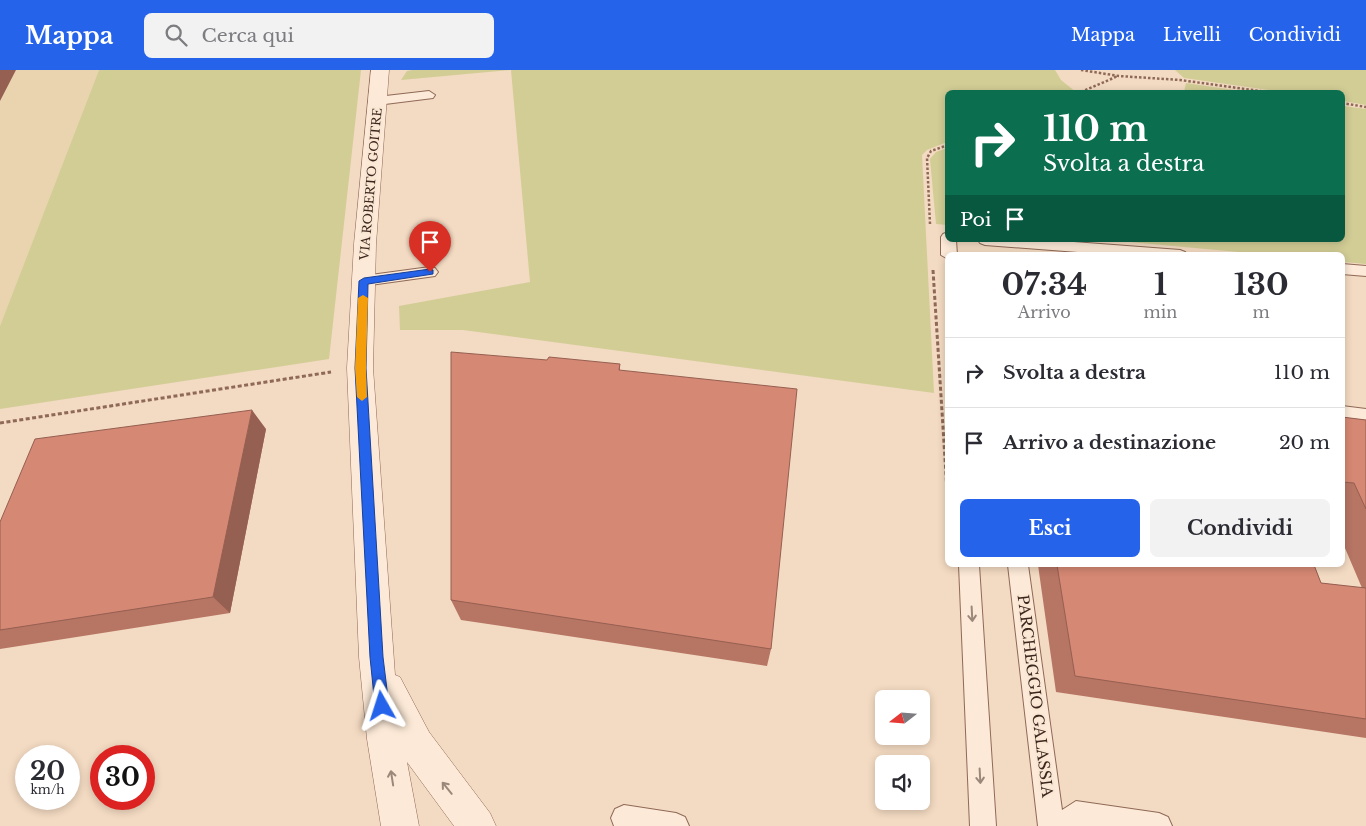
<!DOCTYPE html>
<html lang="it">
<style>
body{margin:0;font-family:"Libre Baskerville",serif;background:#f2f2f3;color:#2b2b33;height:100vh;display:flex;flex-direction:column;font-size:19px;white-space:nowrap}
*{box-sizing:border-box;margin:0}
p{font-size:16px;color:#7c7c81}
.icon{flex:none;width:28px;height:28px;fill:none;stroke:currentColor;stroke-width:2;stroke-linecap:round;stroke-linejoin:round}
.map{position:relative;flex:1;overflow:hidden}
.details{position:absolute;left:945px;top:182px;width:400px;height:315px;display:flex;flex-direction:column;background:#fff;border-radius:8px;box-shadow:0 2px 8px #0003}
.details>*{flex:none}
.guide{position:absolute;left:945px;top:20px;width:400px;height:152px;border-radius:8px;box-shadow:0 2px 8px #0003;background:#0b6e4f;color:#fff;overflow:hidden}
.needle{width:32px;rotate:253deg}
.tools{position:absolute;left:875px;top:620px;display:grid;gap:10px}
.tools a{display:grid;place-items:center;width:55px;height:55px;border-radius:8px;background:#fff;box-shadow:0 2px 8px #0003;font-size:25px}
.speed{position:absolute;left:15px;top:675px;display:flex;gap:10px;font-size:25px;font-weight:700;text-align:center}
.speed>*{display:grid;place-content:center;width:65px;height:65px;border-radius:50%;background:#fff;box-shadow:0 2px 8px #0003;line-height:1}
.speed small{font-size:12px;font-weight:400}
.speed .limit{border:8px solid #d22;background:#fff;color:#111}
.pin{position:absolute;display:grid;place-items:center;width:42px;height:42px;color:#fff;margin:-51px -21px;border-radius:50% 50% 50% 0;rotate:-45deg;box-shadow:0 0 5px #0007}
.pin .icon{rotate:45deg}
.me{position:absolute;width:55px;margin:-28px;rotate:354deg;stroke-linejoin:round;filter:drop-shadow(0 0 4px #0008)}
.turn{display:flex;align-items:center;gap:18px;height:105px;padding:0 15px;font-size:22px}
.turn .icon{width:65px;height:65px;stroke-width:2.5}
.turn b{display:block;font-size:35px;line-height:42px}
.then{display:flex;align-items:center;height:48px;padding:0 15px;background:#0003;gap:10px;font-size:19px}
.eta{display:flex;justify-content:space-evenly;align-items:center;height:85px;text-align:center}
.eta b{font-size:30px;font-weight:700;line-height:35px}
.cta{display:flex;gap:10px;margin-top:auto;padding:10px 15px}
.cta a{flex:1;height:58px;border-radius:8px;background:#2563eb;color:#fff;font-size:20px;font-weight:700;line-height:58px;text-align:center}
.cta a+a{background:#f2f2f3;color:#2b2b33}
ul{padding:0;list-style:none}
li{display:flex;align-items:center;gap:15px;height:70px;padding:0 15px;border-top:1px solid #e1e1e2}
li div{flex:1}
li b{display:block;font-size:19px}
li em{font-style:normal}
header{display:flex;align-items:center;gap:30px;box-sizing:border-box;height:70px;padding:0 25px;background:#2563eb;color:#fff}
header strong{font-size:24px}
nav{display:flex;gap:28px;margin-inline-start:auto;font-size:18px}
.search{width:350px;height:45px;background:#f2f2f3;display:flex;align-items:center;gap:12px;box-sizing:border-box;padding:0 18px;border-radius:8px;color:#7c7c81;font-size:19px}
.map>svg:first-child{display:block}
.farmland{fill:#e9d4af}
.green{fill:#d2cd95}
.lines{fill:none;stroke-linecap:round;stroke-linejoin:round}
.lane-casing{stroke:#8f6957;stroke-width:2}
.street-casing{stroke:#8f6957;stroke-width:1}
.path-far2{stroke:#8f6957;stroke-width:2.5;stroke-dasharray:2.5 2;stroke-linecap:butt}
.path-far1{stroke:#8f6957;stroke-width:3;stroke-dasharray:4 2.5;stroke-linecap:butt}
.path{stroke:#8f6957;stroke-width:4;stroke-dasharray:4.5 3;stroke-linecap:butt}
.lane{fill:#fce9d7;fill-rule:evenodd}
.street{fill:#fce9d7;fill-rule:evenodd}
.wall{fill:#b77564}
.shaded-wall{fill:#955f51}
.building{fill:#d58874;stroke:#955f51}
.oneway{stroke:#9c887a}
.route{fill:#2563eb;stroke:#184099}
.slow{fill:#f59e0b}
.labels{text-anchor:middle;stroke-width:4;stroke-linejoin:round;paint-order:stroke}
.street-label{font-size:12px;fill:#3d261d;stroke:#f9e6d3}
.near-street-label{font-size:15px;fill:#3d261d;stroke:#f9e6d3}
</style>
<header>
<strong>Mappa</strong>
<div class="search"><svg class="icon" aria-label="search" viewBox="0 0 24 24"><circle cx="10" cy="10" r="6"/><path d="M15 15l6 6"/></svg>Cerca qui</div>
<nav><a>Mappa</a><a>Livelli</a><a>Condividi</a></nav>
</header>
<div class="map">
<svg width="1366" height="756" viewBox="0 0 1366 756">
<rect width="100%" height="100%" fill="#f3dac2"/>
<!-- farmland -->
<path class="farmland" d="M 0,0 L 99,0 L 0,256 Z"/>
<!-- green -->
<path class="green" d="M 99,0 L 361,0 L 329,289 L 0,339 L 0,256 Z
M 412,0 L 1055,0 L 1061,10 L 1076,22 L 948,22 L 947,72 L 927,80 L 922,85 L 934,323 L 463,260 L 400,260 L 399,236 L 530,212 L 511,0 L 401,10 L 407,1 Z
M 1175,0 L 1366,0 L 1366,35 L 1343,31 L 1342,22 L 1283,22 L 1184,8 Z
M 1186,13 L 1249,22 L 1184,22 Z
M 1343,36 L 1366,39 L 1366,194 L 1343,192 L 1342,185 L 1271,185 L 1108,170 L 1342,170 Z
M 947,78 L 948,78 L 947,155 L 936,154 L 930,89 L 936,82 Z"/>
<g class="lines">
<!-- lane casing -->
<g class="lane-casing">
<path id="lane" d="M 429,21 L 435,25 L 433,28 L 377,35 L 371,31 L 377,27 Z
M 948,162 L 948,170 L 956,170 L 957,185 L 948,185 L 948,189 L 941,185 L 941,167 L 943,164 Z
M 978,170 L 1047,170 L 1180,180 L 1185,182 L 1188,185 L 1117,185 L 985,175 L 980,173 Z
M 1342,194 L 1366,196 L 1366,206 L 1342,204 Z
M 430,197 L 435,198 L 438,202 L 435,206 L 363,216 L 357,215 L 355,211 L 357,207 L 363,206 Z
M 1342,336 L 1366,339 L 1366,353 L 1342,350 Z
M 959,495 L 979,495 L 996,756 L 970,756 Z
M 1008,495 L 1028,495 L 1062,740 L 1076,731 L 1159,743 L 1168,747 L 1172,756 L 1038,756 Z
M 624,735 L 676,743 L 685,747 L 689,756 L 614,756 L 611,748 L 615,739 Z"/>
</g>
<!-- street casing -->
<g class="street-casing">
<path id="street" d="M 371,0 L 389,0 L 376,174 L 373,298 L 395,605 L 400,607 L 429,662 L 490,743 L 496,756 L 454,756 L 407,692 L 419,756 L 381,756 L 367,669 L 359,587 L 347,298 L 354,174 Z"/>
</g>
<!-- path-far2 -->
<path class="path-far2" d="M 1081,0 L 1119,6 L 1180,10 L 1267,22
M 1081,22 L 1118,6
M 1342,33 L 1366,37
M 930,154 L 927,88 L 931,81 L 948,75"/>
<!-- path-far1 -->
<path class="path-far1" d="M 933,200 L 948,436
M 0,353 L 331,302"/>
<!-- path -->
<path class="path" d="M 948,435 L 948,441"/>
<!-- lane -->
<use href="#lane" class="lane"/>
<!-- street -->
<use href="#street" class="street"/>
</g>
<!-- wall -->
<path class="wall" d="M 547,290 L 620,294 L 620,300 L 771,579 L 767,596 L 461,550 L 451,530 Z
M 1342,347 L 1366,350 L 1366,668 L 1056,622 L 1038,495 L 1314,495 L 1321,513 L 1362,518 L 1342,471 Z
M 266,359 L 230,543 L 0,579 L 0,452 Z"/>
<!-- shaded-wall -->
<path class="shaded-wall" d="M 0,0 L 16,0 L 0,31 Z
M 252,340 L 266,359 L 230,543 L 213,527 Z"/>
<!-- building -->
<path class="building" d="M 451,282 L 547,290 L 549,287 L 620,294 L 619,300 L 797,319 L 771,579 L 451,530 Z
M 252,340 L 213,527 L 0,560 L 0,452 L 35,369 Z
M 1342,347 L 1366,350 L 1366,439 L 1354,413 L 1342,412 Z
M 1057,495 L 1314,495 L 1321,513 L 1366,518 L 1366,649 L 1075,606 Z"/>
<!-- one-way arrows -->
<defs><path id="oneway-shaft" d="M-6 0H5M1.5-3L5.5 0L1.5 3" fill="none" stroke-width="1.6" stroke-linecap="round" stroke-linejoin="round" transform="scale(1.25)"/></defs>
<g class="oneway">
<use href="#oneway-shaft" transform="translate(972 544) rotate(87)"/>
<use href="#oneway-shaft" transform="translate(980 706) rotate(87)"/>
<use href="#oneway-shaft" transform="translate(392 708) rotate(-99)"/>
<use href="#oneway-shaft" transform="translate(447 718) rotate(-129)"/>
</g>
<!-- route -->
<path class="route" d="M 430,199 L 433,200 L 433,204 L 368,214 L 366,298 L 383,587 L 389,636 L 387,641 L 382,643 L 377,641 L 375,636 L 370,587 L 355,298 L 359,211 L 364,208 Z"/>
<!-- slow -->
<path class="slow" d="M 363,225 L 368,228 L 366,298 L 367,327 L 362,331 L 357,327 L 355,298 L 358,228 Z"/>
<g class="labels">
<!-- street labels -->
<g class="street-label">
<text transform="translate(371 114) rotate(-85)" y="4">VIA ROBERTO GOITRE</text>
</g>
<!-- near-street labels -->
<g class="near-street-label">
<text transform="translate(1035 626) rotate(83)" y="5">PARCHEGGIO GALASSIA</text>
</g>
</g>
</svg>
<div class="tools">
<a><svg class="needle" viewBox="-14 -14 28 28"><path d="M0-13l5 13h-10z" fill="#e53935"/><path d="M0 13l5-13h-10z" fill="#7c7c81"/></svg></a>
<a><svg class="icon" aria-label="sound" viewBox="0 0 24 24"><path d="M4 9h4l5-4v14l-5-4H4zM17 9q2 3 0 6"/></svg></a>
</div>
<div class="speed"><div>20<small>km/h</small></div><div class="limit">30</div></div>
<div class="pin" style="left:430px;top:202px;background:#d93025"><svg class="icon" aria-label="arrive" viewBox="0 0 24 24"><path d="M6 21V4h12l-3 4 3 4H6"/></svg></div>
<svg class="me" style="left:382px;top:636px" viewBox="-20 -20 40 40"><path d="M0-17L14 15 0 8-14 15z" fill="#2563eb" stroke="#fff" stroke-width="4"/></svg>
<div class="guide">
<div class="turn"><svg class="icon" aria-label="right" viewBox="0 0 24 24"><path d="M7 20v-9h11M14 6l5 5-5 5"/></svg><div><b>110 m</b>Svolta a destra</div></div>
<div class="then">Poi<svg class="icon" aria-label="arrive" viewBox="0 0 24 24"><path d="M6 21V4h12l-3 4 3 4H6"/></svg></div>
</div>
<section class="details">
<div class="eta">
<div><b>07:34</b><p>Arrivo</p></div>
<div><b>1</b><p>min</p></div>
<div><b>130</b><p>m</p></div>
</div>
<ul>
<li><svg class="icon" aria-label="right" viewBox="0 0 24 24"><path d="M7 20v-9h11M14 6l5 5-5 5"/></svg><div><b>Svolta a destra</b></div><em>110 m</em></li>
<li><svg class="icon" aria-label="arrive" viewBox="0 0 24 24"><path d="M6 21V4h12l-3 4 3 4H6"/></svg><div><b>Arrivo a destinazione</b></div><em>20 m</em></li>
</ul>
<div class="cta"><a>Esci</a><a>Condividi</a></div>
</section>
</div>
